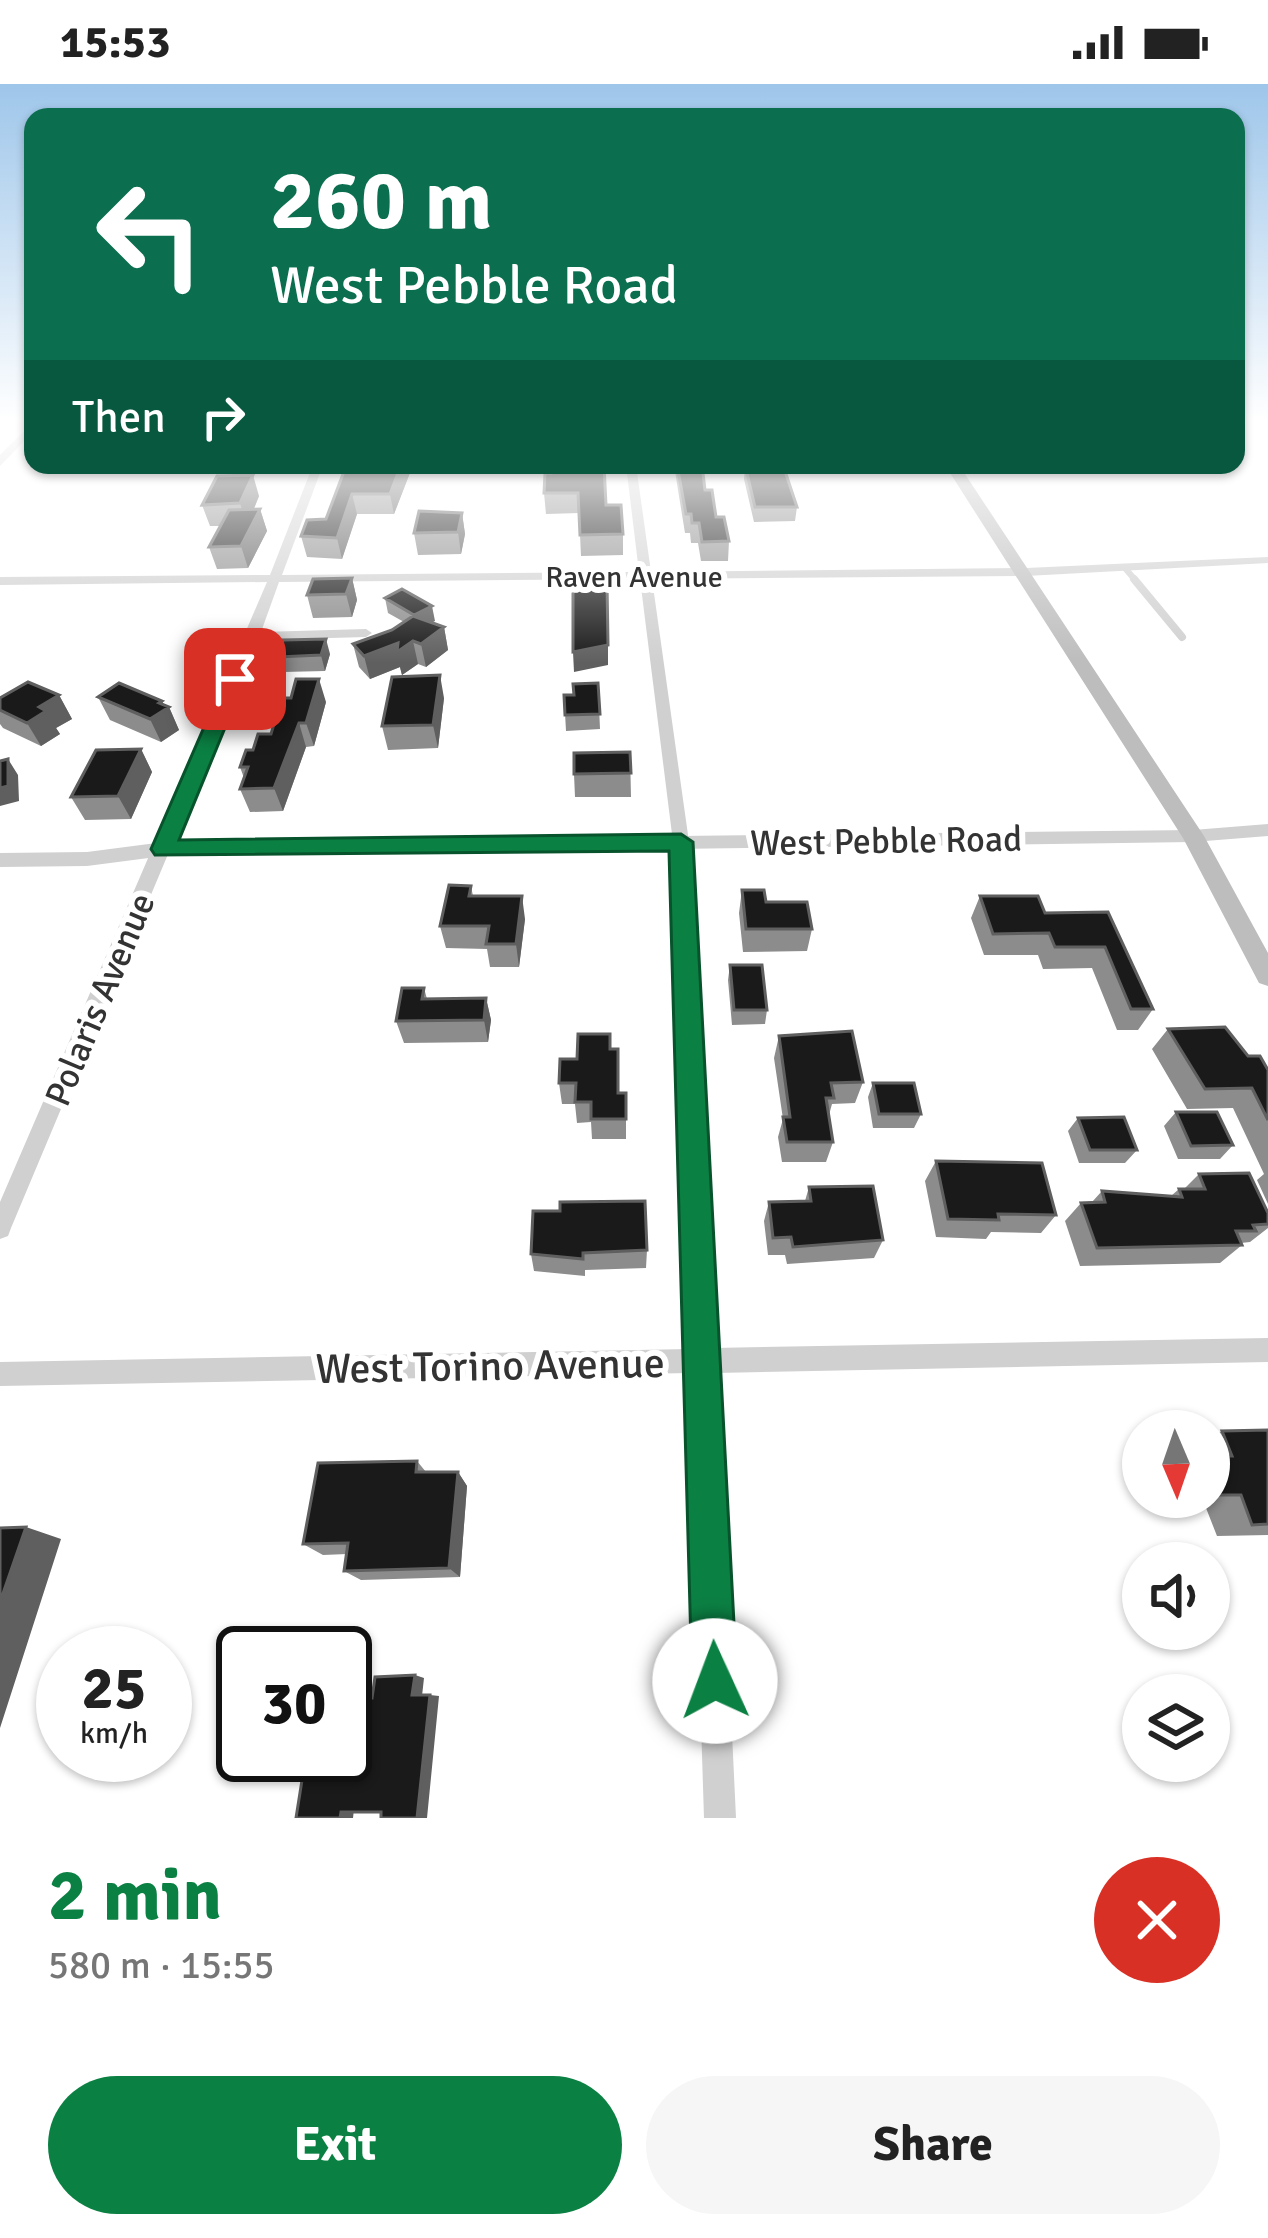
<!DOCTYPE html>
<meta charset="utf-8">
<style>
body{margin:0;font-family:Signika,sans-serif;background:#f6f6f6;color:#222;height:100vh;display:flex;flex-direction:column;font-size:45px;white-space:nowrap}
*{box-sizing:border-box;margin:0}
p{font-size:39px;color:#767676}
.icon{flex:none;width:66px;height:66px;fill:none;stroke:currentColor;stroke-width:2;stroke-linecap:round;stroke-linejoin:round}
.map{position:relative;height:1734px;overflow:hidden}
.details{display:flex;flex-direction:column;background:#fff;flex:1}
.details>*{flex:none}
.top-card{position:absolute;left:24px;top:24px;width:1221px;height:366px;border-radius:24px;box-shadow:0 3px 9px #0004;background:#0b6e4f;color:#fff;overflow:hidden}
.needle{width:78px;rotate:178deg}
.fabs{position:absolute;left:1122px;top:1326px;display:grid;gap:24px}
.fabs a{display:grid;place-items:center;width:108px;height:108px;border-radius:50%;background:#fff;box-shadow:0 3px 9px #0004;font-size:60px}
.speed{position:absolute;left:36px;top:1542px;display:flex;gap:24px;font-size:60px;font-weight:700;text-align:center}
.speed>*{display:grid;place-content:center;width:156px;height:156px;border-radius:50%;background:#fff;box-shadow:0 3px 9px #0004;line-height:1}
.speed small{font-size:30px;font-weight:400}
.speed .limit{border:6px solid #111;border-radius:18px;background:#fff;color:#111}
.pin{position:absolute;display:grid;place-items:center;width:102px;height:102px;color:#fff;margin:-51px;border-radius:24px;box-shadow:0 6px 18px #0006}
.me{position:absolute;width:132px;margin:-66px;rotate:358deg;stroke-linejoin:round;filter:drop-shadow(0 0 9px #0008)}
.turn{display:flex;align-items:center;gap:42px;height:252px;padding:0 48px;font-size:54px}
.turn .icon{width:156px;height:156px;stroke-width:2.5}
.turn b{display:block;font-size:84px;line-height:102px}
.then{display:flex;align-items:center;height:114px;padding:0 48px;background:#0003;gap:24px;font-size:45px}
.round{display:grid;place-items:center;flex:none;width:126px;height:126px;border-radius:63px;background:#f6f6f6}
.headline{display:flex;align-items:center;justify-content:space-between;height:204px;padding:0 48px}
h1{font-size:72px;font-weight:800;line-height:90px;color:#0b8043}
.cta{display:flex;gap:24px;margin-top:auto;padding:24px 48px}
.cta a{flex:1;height:138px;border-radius:72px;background:#0b8043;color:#fff;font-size:48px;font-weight:800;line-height:138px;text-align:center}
.cta a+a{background:#f6f6f6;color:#222}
.status{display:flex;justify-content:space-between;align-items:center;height:84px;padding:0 60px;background:#fff;direction:ltr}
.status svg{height:33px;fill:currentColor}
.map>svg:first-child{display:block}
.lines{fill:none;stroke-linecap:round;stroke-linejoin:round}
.service-far1{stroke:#d0d0d0;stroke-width:6}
.service{stroke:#d0d0d0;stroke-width:8}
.minor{fill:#d0d0d0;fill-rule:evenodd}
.tertiary{fill:#d0d0d0;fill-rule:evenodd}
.secondary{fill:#bdbdbd;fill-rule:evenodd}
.wall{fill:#8c8c8c}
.shaded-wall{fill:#5f5f5f}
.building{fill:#1a1a1a;stroke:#5f5f5f;stroke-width:3}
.route{fill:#0b8043;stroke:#07532c;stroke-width:3}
.labels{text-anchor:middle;stroke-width:12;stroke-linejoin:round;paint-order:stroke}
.far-street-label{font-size:30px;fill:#333;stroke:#fff}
.street-label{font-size:36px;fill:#333;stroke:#fff}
.near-street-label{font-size:42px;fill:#333;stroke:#fff}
</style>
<div class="status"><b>15:53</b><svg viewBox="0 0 49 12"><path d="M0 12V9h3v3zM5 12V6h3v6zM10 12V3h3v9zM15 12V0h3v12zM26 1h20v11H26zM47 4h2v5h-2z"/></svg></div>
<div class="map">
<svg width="1268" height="1734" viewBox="0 0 1268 1734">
<rect width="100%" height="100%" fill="#fff"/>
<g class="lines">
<!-- service-far1 -->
<path class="service-far1" d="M 1124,483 L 1137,498"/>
<!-- service -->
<path class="service" d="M 1134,495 L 1182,553"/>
<!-- minor -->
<path class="minor" d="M 313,381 L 323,381 L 282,491 L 639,488 L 626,381 L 636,381 L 651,488 L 1026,484 L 1268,473 L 1268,479 L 1026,492 L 652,495 L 689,758 L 713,1264 L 1268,1254 L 1268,1278 L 715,1289 L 736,1734 L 704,1734 L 690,1289 L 0,1302 L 0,1278 L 689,1265 L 673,758 L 640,495 L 279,498 L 261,548 L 366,545 L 372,549 L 366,553 L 258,556 L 11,1144 L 8,1152 L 0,1155 L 0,1118 L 267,498 L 0,501 L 0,493 L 270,491 Z"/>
<!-- tertiary -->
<path class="tertiary" d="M 33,338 L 33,348 L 0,382 L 0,371 Z
M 1268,740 L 1268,752 L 1193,758 L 164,772 L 87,782 L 0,783 L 0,769 L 87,768 L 164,758 L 1193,746 Z"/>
<!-- secondary -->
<path class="secondary" d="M 945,381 L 959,381 L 1204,752 L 1268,869 L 1268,902 L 1259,899 L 1183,754 Z"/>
</g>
<!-- wall -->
<path class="wall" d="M 340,381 L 413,381 L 394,430 L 357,430 L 342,475 L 307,473 L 301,452 L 326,435 L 342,392 Z
M 552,381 L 611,381 L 611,385 L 604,385 L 606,421 L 623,450 L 623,471 L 581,472 L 579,429 L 546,430 L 544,409 L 551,389 Z
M 674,381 L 702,381 L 705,406 L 716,433 L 729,457 L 728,477 L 701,477 L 698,459 L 691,459 L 690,449 L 685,449 Z
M 745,381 L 797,423 L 795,437 L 754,438 L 744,395 Z
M 259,412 L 254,425 L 260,425 L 267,447 L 248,484 L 217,485 L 209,463 L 221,442 L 210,442 L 202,421 Z
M 462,429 L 465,450 L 461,470 L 418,471 L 414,449 Z
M 352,494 L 357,516 L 352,533 L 313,534 L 307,511 Z
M 385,514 L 444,543 L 448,566 L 426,583 L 418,580 L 402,591 L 400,583 L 370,595 L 359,583 L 353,560 L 392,546 L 404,538 L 388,529 Z
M 330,570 L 325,587 L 283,588 L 278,573 Z
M 598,599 L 600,645 L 566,647 L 564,611 L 574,611 Z
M 59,611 L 72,635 L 56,644 L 60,650 L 41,662 L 3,644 L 0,640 L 0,614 Z
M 98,613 L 164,621 L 169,623 L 179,646 L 161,658 L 110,636 Z
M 444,614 L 438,664 L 388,666 L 382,642 Z
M 326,618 L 314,662 L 306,663 L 283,727 L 250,728 L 240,705 L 244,694 L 240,683 L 253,666 Z
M 141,665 L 152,688 L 131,735 L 85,736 L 71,713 Z
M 630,668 L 631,713 L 575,713 L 574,690 Z
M 471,802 L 473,812 L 525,835 L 519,883 L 490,883 L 487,865 L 446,864 L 440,842 Z
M 742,806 L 812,845 L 807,867 L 743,868 L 739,829 Z
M 980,812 L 1045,829 L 1108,828 L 1153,925 L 1138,946 L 1117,946 L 1092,884 L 1043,885 L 1038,871 L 984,871 L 971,834 Z
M 730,881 L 767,926 L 765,940 L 732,941 L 728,896 Z
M 424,904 L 427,915 L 486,914 L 491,936 L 488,958 L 404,959 L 396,937 Z
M 1168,945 L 1248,972 L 1268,986 L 1268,1120 L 1257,1096 L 1264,1090 L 1233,1024 L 1187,1025 L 1152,965 Z
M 779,952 L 863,998 L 855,1019 L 832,1020 L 829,1031 L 833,1058 L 826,1078 L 782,1078 L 778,1053 L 783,1035 L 774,974 Z
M 610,965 L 619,1009 L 626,1009 L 626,1055 L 592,1055 L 591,1038 L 577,1039 L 575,1020 L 562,1020 L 559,999 L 577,975 Z
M 873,999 L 921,1030 L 914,1044 L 873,1044 L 868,1013 Z
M 1176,1028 L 1233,1061 L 1220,1075 L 1178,1075 L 1164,1042 Z
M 1078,1034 L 1137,1066 L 1125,1079 L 1079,1079 L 1068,1047 Z
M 936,1077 L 1056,1131 L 1041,1149 L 991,1148 L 986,1155 L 936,1153 L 925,1097 Z
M 1199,1090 L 1268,1129 L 1268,1144 L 1250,1158 L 1241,1159 L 1242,1161 L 1220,1179 L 1080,1182 L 1065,1137 L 1081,1119 L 1092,1118 L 1102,1107 L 1171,1112 L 1179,1105 L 1184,1105 Z
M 809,1103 L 883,1156 L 874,1174 L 787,1180 L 785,1171 L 768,1171 L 764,1137 L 769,1118 L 805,1117 Z
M 647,1166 L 646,1184 L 585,1186 L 585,1192 L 534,1187 L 531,1170 Z
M 1268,1346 L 1268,1451 L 1217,1452 L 1206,1424 L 1184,1424 L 1181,1413 L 1209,1413 L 1209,1354 L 1222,1347 Z
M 417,1377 L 426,1388 L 458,1388 L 467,1402 L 460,1493 L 361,1496 L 344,1487 L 347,1470 L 323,1471 L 303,1460 Z"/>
<!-- shaded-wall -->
<path class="shaded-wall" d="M 401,381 L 413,381 L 394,430 L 390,410 Z
M 253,391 L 259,412 L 247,441 L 240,419 Z
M 352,410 L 357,430 L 342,475 L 337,454 Z
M 260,425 L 267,447 L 248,484 L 241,462 Z
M 462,429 L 465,450 L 461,470 L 458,448 Z
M 352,494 L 357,516 L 352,533 L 346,510 Z
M 432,522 L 435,537 L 417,546 L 414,531 Z
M 444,543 L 448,566 L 426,583 L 421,560 Z
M 326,555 L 330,570 L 325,587 L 321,571 Z
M 413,557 L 418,580 L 402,591 L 400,583 L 370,595 L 364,572 L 398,559 Z
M 608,561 L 608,581 L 574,588 L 573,568 Z
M 440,591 L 444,614 L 438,664 L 433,641 Z
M 319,595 L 326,618 L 314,662 L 306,639 Z
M 59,611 L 72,635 L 56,644 L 60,650 L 41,662 L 27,639 L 39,623 Z
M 162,617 L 166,624 L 169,623 L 179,646 L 161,658 L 150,635 L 159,619 Z
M 299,639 L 306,663 L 283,727 L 274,704 Z
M 141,665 L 152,688 L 131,735 L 118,712 Z
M 8,675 L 18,691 L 19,717 L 0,722 L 0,704 Z
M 522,812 L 525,835 L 519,883 L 516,860 Z
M 486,914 L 491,936 L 488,958 L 484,936 Z
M 458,1388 L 467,1402 L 460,1493 L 449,1484 Z
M 26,1443 L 61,1455 L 0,1644 L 0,1518 Z
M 415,1591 L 424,1594 L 422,1612 L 412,1611 Z
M 430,1611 L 439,1612 L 427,1734 L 417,1734 Z
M 354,1725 L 353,1734 L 340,1734 L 341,1728 Z"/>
<!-- building -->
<path class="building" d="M 340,381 L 401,381 L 390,410 L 352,410 L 337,454 L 301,452 L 307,436 L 326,435 L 346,382 Z
M 552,381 L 604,381 L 606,421 L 621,421 L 623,450 L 580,451 L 578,409 L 544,409 L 545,389 L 551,389 Z
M 677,381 L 702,381 L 705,406 L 712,406 L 716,433 L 724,433 L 729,457 L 702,458 L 699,439 L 692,439 L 691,430 L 686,430 Z
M 745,381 L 783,381 L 797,423 L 755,423 Z
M 253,391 L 240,419 L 202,421 L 217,392 Z
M 260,425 L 241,462 L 209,463 L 229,426 Z
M 419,427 L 462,429 L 458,448 L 414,449 Z
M 352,494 L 346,510 L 307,511 L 313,495 Z
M 573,496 L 607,498 L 608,561 L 573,568 Z
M 402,505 L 432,522 L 414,531 L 385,514 Z
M 413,532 L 444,543 L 421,560 L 413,557 L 397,568 L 398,559 L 364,572 L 353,560 L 392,546 Z
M 326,555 L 321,571 L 278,573 L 283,556 Z
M 440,591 L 433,641 L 382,642 L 392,593 Z
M 296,595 L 319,595 L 306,639 L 299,639 L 274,704 L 240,705 L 248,683 L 240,683 L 246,666 L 253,666 L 258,650 L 271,650 L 282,614 L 291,614 Z
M 28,598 L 59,611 L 39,623 L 46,627 L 27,639 L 0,626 L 0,614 Z
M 119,599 L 162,617 L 159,619 L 169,623 L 150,635 L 98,613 Z
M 598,599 L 600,630 L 565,631 L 564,611 L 574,611 L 573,600 Z
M 141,665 L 118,712 L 71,713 L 96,666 Z
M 630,668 L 631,689 L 574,690 L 574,669 Z
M 8,675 L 8,702 L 0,704 L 0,677 Z
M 449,801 L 471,802 L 469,812 L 522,812 L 516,860 L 486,860 L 489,842 L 440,842 Z
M 742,806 L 764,806 L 766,818 L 807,818 L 812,845 L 746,845 Z
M 980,812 L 1038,812 L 1045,829 L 1108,828 L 1153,925 L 1131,925 L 1105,863 L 1055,863 L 1049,849 L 993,850 Z
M 730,881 L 762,881 L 767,926 L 734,926 Z
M 402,904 L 424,904 L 422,915 L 486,914 L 484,936 L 396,937 Z
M 1225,943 L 1248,972 L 1260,972 L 1268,986 L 1268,1036 L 1252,1004 L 1205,1005 L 1168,945 Z
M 852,947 L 863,998 L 831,999 L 834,1014 L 826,1014 L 833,1058 L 787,1058 L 783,1033 L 790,1033 L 779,952 Z
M 578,950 L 610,950 L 610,965 L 618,965 L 618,1009 L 626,1009 L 626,1035 L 591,1035 L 591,1018 L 575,1018 L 576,999 L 559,999 L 560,975 L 577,975 Z
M 873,999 L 914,999 L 921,1030 L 879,1030 Z
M 1176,1028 L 1217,1028 L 1233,1061 L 1191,1062 Z
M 1124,1033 L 1137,1066 L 1090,1066 L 1078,1034 Z
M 936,1077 L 1042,1079 L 1056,1131 L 998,1130 L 999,1136 L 948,1135 Z
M 1249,1089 L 1268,1129 L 1268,1140 L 1253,1141 L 1256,1147 L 1236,1147 L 1242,1161 L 1097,1164 L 1081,1119 L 1105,1118 L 1102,1107 L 1182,1113 L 1179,1105 L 1205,1105 L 1199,1090 Z
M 873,1102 L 883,1156 L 793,1163 L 791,1153 L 773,1154 L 769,1118 L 811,1117 L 809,1103 Z
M 645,1117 L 647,1166 L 583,1169 L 583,1175 L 531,1170 L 533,1127 L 560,1127 L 560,1118 Z
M 1268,1346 L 1268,1440 L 1252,1441 L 1241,1411 L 1217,1411 L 1209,1388 L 1209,1372 L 1232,1372 L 1222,1347 Z
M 417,1377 L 416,1388 L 458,1388 L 449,1484 L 344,1487 L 348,1459 L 303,1460 L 318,1379 Z
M 26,1443 L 0,1518 L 0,1444 Z
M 415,1591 L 412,1611 L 430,1611 L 417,1734 L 381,1734 L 381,1728 L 341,1728 L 340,1734 L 296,1734 L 306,1671 L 345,1671 L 345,1663 L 351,1663 L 358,1615 L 372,1614 L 375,1593 Z"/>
<!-- sky -->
<linearGradient id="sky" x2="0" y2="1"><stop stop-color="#9ec6ea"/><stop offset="0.58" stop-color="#fff"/><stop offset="1" stop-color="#fff" stop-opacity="0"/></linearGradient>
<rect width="1268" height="579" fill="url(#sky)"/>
<!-- route -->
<path class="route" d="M 235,588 L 245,595 L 179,756 L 681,750 L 693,758 L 737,1597 L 731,1613 L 715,1620 L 699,1613 L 692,1597 L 669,767 L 155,771 L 151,765 L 225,595 Z"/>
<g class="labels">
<!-- far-street labels -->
<g class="far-street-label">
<text x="634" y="503">Raven Avenue</text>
</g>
<!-- street labels -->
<g class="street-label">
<text transform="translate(886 756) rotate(-1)" y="13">West Pebble Road</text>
<text transform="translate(99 915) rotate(-67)" y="13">Polaris Avenue</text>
</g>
<!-- near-street labels -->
<g class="near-street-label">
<text transform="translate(490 1281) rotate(-1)" y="15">West Torino Avenue</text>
</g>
</g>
</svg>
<div class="fabs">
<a><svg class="needle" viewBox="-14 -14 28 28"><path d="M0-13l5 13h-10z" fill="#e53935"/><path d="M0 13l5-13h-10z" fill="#767676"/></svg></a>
<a><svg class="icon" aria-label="sound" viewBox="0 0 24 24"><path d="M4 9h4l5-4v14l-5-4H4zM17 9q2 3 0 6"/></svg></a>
<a><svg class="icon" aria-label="layers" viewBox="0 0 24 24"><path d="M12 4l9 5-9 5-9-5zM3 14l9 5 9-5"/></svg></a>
</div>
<div class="speed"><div>25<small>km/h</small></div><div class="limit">30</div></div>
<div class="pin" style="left:235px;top:595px;background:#d93025"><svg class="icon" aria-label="arrive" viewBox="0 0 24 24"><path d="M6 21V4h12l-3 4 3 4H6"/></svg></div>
<svg class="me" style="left:715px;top:1597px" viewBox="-20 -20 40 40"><circle r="19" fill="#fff"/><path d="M0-13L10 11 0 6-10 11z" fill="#0b8043"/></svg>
<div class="top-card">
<div class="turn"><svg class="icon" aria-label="left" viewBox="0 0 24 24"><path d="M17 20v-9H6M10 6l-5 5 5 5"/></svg><div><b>260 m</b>West Pebble Road</div></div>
<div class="then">Then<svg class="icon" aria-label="right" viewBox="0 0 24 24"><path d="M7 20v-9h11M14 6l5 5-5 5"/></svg></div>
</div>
</div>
<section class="details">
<div class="headline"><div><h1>2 min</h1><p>580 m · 15:55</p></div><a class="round" style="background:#d93025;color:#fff"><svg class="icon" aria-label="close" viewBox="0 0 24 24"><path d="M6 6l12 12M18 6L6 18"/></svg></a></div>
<div class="cta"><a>Exit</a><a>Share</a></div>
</section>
